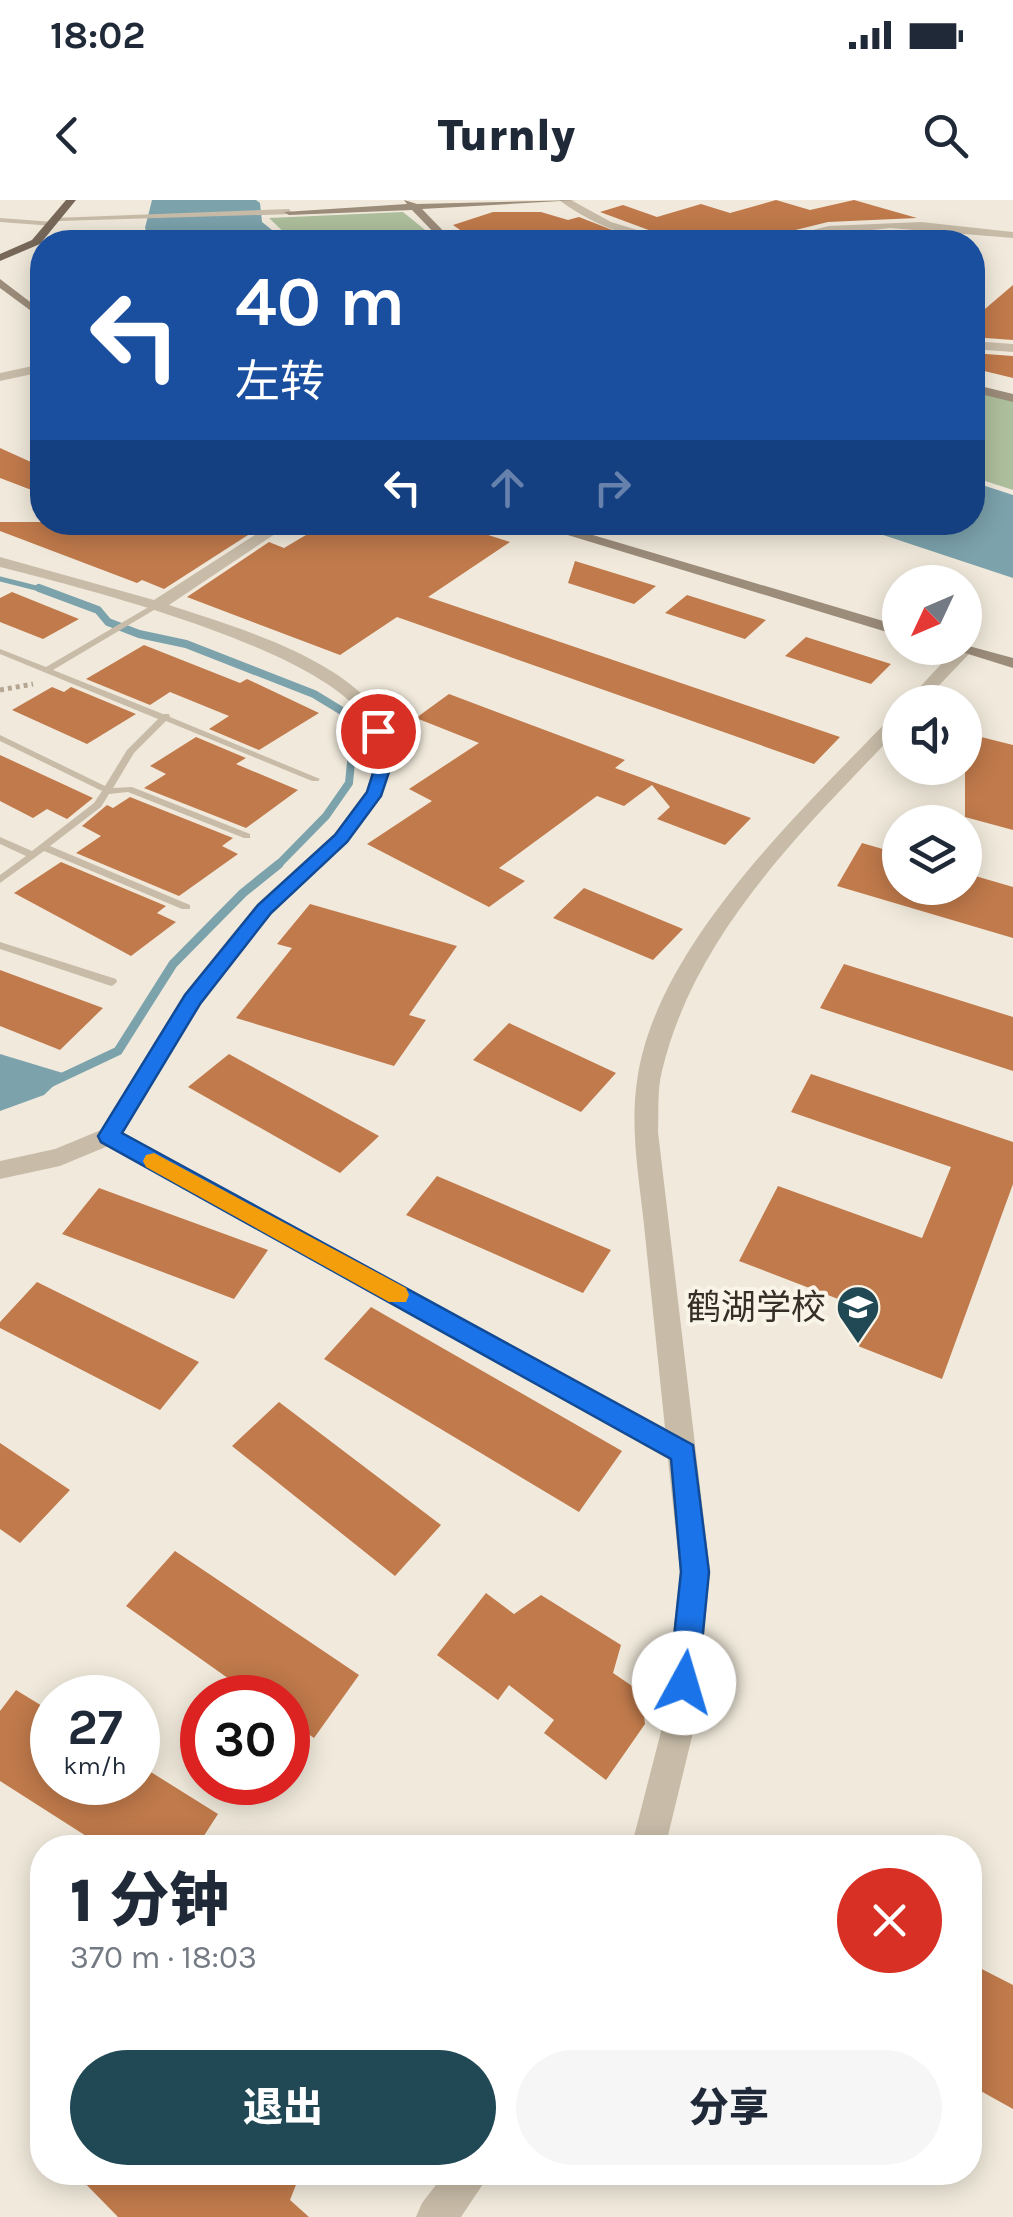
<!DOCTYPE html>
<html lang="zh">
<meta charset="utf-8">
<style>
body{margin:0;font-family:Karla,"Noto Sans SC",sans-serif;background:#f6f6f7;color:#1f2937;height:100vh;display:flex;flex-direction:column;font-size:38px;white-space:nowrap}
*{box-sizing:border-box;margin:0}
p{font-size:32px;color:#747a83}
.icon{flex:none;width:55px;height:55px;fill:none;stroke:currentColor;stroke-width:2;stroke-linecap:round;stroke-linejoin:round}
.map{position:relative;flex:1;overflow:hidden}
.drawer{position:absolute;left:30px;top:1635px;width:952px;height:350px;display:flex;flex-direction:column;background:#fff;border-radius:40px;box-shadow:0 5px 25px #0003}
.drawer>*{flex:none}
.banner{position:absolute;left:30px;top:30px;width:955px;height:305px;border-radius:40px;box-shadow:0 5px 25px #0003;background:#1a4fa0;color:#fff;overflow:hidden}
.needle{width:65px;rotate:226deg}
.buttons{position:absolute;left:882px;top:365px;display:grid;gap:20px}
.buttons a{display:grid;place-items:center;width:100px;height:100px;border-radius:50%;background:#fff;box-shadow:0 5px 25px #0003;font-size:50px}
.speed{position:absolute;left:30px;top:1475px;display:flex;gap:20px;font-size:50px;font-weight:700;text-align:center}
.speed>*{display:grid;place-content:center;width:130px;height:130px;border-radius:50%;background:#fff;box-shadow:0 5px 25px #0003;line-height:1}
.speed small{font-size:25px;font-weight:400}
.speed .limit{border:15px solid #d22;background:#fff;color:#111}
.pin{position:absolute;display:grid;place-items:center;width:85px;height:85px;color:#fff;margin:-42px;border:5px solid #fff;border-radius:50%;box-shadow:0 2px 10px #0007}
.me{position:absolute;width:110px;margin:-55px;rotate:6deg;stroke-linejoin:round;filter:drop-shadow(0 0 8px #0008)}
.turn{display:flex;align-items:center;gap:35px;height:210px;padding:0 40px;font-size:45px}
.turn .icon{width:130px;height:130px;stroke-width:2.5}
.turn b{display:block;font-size:70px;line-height:85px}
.lanes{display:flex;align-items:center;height:95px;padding:0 40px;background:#0003;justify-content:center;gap:50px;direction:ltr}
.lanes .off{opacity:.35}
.round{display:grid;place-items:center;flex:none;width:105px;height:105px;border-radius:52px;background:#f6f6f7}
.summary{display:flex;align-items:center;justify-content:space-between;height:170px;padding:0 40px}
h1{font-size:60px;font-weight:800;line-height:75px}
.primary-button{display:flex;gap:20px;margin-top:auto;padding:20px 40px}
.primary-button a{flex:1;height:115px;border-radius:60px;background:#204955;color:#fff;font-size:40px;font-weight:800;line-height:115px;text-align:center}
.primary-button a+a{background:#f6f6f7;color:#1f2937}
.status{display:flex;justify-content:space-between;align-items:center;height:70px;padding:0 50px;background:#fff;direction:ltr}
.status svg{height:28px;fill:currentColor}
header{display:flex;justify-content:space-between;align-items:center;height:130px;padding:0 40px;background:#fff;font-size:45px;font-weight:800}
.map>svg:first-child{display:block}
.green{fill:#aebf9d}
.water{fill:#7ca2ac}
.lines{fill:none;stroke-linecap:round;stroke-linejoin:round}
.stream-far2{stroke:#7ca2ac;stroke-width:5}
.stream-far1{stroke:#7ca2ac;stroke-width:8}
.stream{stroke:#7ca2ac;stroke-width:9}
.building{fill:#c07a4b}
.path{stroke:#b4a693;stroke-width:5;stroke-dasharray:4 4;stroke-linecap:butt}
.lane{fill:#c8bca8;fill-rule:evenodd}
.street{fill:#c8bca8;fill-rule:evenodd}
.secondary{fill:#9c8c7a;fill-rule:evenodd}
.primary{fill:#77685a;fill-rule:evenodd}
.route{fill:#1a73e8;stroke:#114b97;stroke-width:2.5}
.slow{fill:#f59e0b}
.labels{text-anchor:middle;stroke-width:8;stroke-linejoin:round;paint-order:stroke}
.poi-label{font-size:35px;fill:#352f28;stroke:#f9f4e8;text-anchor:end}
</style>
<div class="status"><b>18:02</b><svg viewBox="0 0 49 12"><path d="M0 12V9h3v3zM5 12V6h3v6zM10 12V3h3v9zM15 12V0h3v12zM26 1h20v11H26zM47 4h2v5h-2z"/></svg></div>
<header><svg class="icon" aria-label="back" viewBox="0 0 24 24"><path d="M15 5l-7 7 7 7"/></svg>Turnly<svg class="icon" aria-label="search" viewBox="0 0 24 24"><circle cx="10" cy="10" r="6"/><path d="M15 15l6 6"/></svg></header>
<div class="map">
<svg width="1013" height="2017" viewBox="0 0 1013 2017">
<rect width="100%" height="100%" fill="#f1eadc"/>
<!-- green -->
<path class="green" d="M 403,12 L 440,42 L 294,42 L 269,18 Z
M 972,191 L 1013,201 L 1013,290 L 973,277 Z"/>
<!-- water -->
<path class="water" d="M 152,0 L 256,0 L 260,3 L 262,22 L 287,42 L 150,42 L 145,28 Z
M 973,282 L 1013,295 L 1013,378 L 847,323 L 972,322 Z
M 0,854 L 66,874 L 44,895 L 0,911 Z"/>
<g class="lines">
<!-- stream-far2 -->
<path class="stream-far2" d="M 0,379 L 48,391"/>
<!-- stream-far1 -->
<path class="stream-far1" d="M 39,388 L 98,410 L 108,422 L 139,434 L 186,444 L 314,494 L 342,511 L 353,542 L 349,583 L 326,616 L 276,667"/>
<!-- stream -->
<path class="stream" d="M 50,883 L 118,851 L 173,764 L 243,693 L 279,664"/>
</g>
<!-- building -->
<path class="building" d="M 776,0 L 810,10 L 854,0 L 917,18 L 828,22 L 763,38 L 760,42 L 681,42 L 600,12 L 623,5 L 657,17 L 701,4 L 730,13 Z
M 493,12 L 541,12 L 568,20 L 579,17 L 643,42 L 477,42 L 453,25 Z
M 890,32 L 923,34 L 898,42 L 793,42 Z
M 1013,85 L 1013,140 L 972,137 L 972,120 Z
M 972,153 L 1013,156 L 1013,178 L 972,168 Z
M 0,248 L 42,267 L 42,294 L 0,278 Z
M 0,322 L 212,322 L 248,335 L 164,389 L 142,380 L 137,383 L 0,331 Z
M 328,322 L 448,322 L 510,342 L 428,397 L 840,537 L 814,564 L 397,417 L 340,455 L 187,397 L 269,342 L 284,348 Z
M 575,361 L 656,386 L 634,404 L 568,383 Z
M 12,392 L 79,419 L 43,439 L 0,422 L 0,398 Z
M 687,395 L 766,420 L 745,439 L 665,413 Z
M 806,437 L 891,464 L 871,484 L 785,456 Z
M 144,445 L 240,483 L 247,479 L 319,513 L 259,550 L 209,529 L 229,516 L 170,492 L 150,505 L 86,479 Z
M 52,487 L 64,492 L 71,487 L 136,514 L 87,544 L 12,510 Z
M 449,494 L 625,560 L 615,568 L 751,618 L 725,645 L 657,619 L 670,607 L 652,585 L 624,606 L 597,596 L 499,668 L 525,681 L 489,707 L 367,644 L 432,601 L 409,589 L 479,543 L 416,518 Z
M 965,533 L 1013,545 L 1013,630 L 965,617 Z
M 196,537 L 246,558 L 236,564 L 298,590 L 246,628 L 144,588 L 166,574 L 150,566 Z
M 0,555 L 93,598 L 67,619 L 47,609 L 33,618 L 0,601 Z
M 130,597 L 233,638 L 222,646 L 238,654 L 179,696 L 76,653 L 101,636 L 82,626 L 107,605 L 113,608 Z
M 862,643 L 900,654 L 900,688 L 965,688 L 965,673 L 1013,687 L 1013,738 L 837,686 Z
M 61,662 L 166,706 L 157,713 L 176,722 L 131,756 L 14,693 Z
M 584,688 L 683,729 L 653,760 L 553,718 Z
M 310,704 L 457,746 L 409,815 L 426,820 L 394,866 L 236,818 L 292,748 L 277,744 Z
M 844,764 L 1013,817 L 1013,871 L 820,808 Z
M 0,770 L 103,808 L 60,850 L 0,826 Z
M 509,823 L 616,873 L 581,912 L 473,860 Z
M 229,854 L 379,936 L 340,973 L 188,887 Z
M 811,874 L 1013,942 L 1013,984 L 942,1179 L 858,1146 L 872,1112 L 739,1061 L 778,986 L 922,1038 L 951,967 L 791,912 Z
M 437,976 L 611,1050 L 583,1093 L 406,1015 Z
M 99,988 L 268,1050 L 234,1099 L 62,1034 Z
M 37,1082 L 199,1162 L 160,1210 L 0,1128 L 0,1122 Z
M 371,1107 L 622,1251 L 579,1312 L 324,1159 Z
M 279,1202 L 441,1325 L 395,1376 L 232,1246 Z
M 0,1243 L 70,1290 L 20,1343 L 0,1329 Z
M 175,1351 L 359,1475 L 314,1538 L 288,1520 L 288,1498 L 256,1498 L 126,1406 Z
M 486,1393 L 514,1414 L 541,1395 L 621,1445 L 613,1473 L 641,1492 L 645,1524 L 606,1580 L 544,1533 L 554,1520 L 509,1485 L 498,1500 L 437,1455 Z
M 16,1490 L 52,1512 L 52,1582 L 138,1582 L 138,1564 L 218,1614 L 196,1648 L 105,1648 L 0,1581 L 0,1511 Z
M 970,1763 L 1013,1785 L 1013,1909 L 970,1885 Z
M 74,1972 L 301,1972 L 290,2000 L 309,2017 L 118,2017 Z"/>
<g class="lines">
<!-- path -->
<path class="path" d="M 0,490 L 33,484"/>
<!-- lane -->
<path class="lane" d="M 0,18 L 54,22 L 57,24 L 54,26 L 0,22 Z
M 152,405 L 159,407 L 53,470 L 163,514 L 169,514 L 170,517 L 320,579 L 318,581 L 312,581 L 166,521 L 134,553 L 113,588 L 132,587 L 250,634 L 250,638 L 244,638 L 128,592 L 109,594 L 101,607 L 50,646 L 190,705 L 190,709 L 182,709 L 44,651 L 0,683 L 0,675 L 26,656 L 0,644 L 0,637 L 32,651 L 94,603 L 102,591 L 0,541 L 0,535 L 105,586 L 127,550 L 158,519 L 0,454 L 0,449 L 46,467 Z
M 0,742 L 116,779 L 117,782 L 112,786 L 108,785 L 0,749 Z"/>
<!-- street -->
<path class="street" d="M 559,0 L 571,0 L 611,22 L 677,42 C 639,44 589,23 559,0 Z
M 289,9 L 293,14 L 59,21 L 54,18 Z
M 921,22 L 1013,32 L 1013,38 L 890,28 L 764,42 L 829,26 Z
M 972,141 L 1013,144 L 1013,152 L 972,149 Z
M 42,164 L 42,172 L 0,181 L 0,173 Z
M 275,322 L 293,322 L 169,405 C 233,426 333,455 376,509 C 386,521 391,537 397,551 L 382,596 L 348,642 L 271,714 L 200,804 L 123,933 L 665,1228 C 658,1160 651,1093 644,1025 C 639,977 630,929 637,881 C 655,746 803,609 894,514 L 900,513 L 900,528 C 805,628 695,732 662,871 C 657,890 659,912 658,932 L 710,1371 L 696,1520 L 665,1648 L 631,1648 L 664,1520 L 680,1371 L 668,1259 L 108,946 L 60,966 L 0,979 L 0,961 L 55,949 L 101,930 L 184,794 L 257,704 L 334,634 L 366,591 L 379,551 C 374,540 371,526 363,516 C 314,447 84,388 0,367 L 0,357 L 154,400 Z
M 965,444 L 972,449 L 970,453 L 923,502 L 906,502 L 956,448 L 965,448 Z
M 446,1972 L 491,1972 L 461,2017 L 416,2017 L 422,2003 Z"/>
<!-- secondary -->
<path class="secondary" d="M 404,0 L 417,4 L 578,0 L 422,9 L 454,42 L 443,42 L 412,10 L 289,15 L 284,12 L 407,4 Z
M 0,79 L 42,111 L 42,119 L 0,88 Z
M 972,184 L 1013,194 L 1013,202 L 972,192 Z
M 525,322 L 549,322 L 900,426 L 900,436 Z
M 965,445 L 1013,458 L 1013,468 L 949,448 Z"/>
<!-- primary -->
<path class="primary" d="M 66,0 L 76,0 L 40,44 L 0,61 L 0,54 L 32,40 Z"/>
</g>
<!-- route -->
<path class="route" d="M 378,526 L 384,527 L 396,551 L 381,596 L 347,642 L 271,713 L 200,804 L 122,933 L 693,1245 L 709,1372 L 698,1483 L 694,1493 L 684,1498 L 673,1493 L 669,1483 L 681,1372 L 671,1259 L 101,942 L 98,936 L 185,795 L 258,705 L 335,635 L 367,592 L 380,551 L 370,531 Z"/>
<!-- slow -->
<path class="slow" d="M 154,953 L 406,1088 L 409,1095 L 406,1102 L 389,1102 L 146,967 L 143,961 L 146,955 Z"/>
<!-- icons -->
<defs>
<g id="school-pin" transform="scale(2.25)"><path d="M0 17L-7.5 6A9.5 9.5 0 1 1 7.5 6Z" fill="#204955" stroke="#f9f4e8"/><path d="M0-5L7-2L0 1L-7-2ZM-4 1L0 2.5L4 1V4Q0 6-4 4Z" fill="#fff"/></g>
</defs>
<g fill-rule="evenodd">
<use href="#school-pin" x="858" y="1107"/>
</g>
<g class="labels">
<!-- poi labels -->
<g class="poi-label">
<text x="826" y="1119">鹤湖学校</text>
</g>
</g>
</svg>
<div class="buttons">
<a><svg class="needle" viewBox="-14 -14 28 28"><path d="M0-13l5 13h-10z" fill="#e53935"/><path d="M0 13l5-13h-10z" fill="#747a83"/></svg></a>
<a><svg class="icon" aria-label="sound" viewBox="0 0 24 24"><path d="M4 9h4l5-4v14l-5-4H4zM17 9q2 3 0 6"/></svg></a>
<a><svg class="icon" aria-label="layers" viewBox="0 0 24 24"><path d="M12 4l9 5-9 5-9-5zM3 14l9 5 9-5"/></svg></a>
</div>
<div class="speed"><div>27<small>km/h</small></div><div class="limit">30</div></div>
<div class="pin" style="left:378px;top:531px;background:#d93025"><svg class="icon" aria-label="arrive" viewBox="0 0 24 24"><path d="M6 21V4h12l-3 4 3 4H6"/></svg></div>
<svg class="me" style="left:684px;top:1483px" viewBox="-20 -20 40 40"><circle r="19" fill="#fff"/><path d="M0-13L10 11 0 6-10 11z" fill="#1a73e8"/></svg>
<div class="banner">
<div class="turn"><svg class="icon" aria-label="left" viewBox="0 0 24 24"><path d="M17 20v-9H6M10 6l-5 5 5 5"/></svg><div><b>40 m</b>左转</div></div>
<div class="lanes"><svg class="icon" aria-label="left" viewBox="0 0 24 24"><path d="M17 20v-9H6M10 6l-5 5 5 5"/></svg><svg class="icon off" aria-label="ahead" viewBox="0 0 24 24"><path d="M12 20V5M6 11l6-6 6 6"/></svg><svg class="icon off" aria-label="right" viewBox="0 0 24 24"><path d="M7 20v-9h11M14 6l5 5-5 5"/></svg></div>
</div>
<section class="drawer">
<div class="summary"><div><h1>1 分钟</h1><p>370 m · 18:03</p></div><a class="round" style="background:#d93025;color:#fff"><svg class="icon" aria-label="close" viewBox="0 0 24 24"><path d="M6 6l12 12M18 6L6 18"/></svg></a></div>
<div class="primary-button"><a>退出</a><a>分享</a></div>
</section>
</div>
